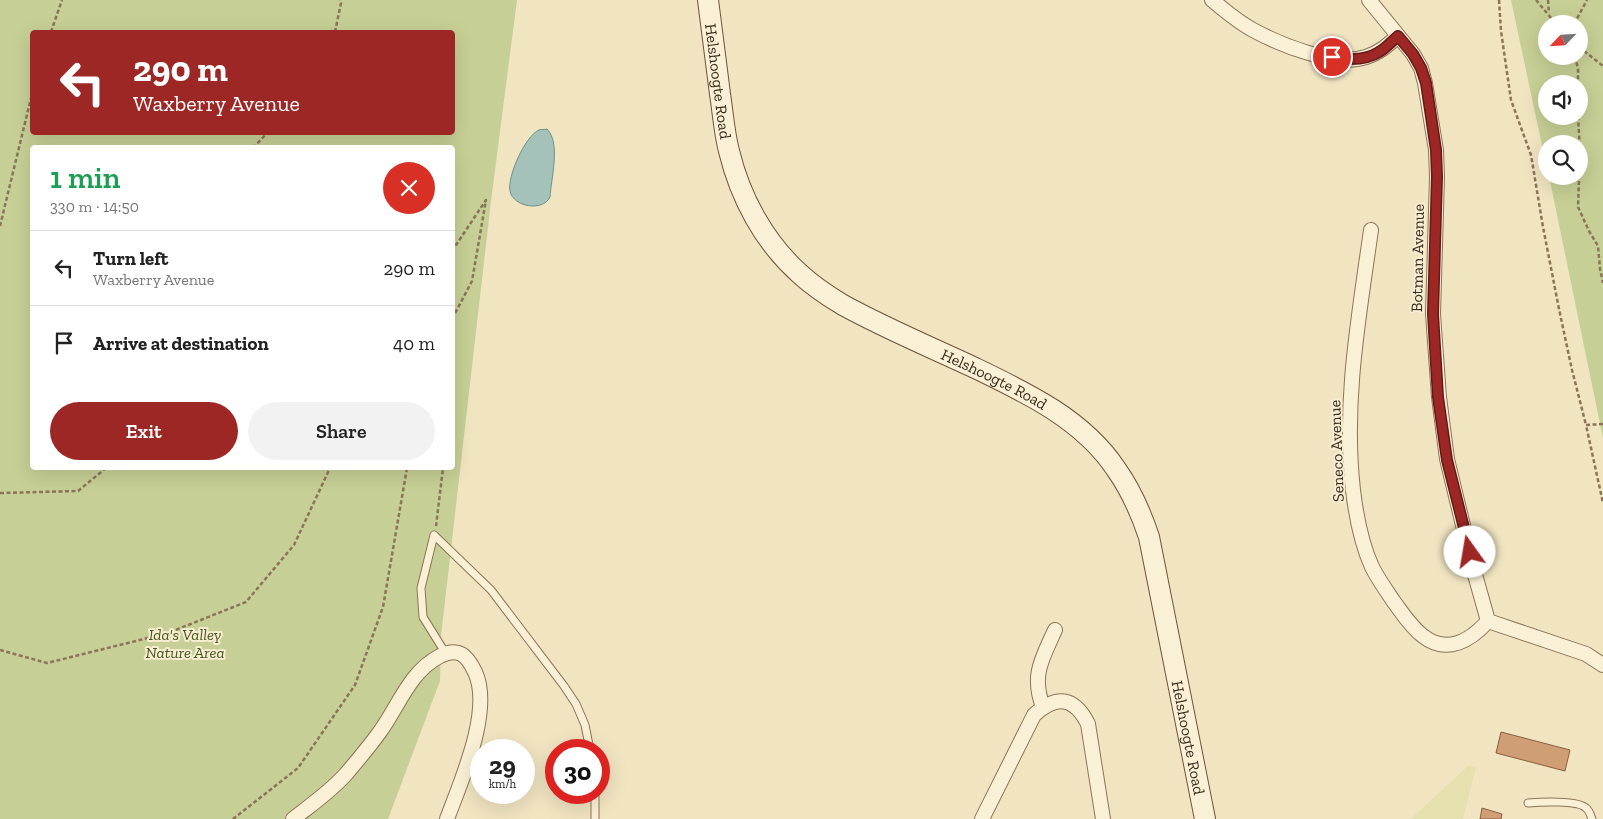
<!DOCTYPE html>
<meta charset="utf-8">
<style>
body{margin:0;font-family:"Zilla Slab",serif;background:#f2f2f2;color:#222;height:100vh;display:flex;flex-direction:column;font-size:19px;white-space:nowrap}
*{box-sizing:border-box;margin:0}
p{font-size:16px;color:#767676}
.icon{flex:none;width:28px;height:28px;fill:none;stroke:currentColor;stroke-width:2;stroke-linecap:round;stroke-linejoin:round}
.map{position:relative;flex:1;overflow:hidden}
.side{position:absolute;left:30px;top:145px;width:425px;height:325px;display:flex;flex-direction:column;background:#fff;border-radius:5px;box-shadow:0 5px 20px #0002}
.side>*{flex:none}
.hud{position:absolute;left:30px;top:30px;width:425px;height:105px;border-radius:5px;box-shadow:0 5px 20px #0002;background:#9d2725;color:#fff;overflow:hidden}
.needle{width:32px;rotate:245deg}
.fabs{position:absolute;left:1538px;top:15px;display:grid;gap:10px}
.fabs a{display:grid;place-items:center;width:50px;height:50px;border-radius:50%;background:#fff;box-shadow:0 5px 20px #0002;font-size:25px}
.speed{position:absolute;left:470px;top:739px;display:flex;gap:10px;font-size:25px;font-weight:700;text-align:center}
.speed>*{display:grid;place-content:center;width:65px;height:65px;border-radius:50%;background:#fff;box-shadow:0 5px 20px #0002;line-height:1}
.speed small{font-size:12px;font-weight:400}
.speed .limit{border:8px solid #d22;background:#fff;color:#111}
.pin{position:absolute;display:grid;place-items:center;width:42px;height:42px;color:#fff;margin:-21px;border:2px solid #fff;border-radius:50%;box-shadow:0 1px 5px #0007}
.me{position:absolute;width:55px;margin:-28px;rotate:347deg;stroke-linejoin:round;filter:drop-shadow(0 0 4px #0008)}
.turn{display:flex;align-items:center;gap:18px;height:105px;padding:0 20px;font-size:22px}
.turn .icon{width:65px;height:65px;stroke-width:2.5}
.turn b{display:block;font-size:35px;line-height:42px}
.round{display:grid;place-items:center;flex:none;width:52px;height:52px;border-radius:26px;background:#f2f2f2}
.headline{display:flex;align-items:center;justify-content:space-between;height:85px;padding:0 20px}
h1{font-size:30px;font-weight:600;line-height:38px;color:#1e9e55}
.button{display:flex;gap:10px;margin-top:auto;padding:10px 20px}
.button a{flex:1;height:58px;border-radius:30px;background:#9d2725;color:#fff;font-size:20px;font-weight:600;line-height:58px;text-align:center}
.button a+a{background:#f2f2f2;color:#222}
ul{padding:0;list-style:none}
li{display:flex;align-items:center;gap:15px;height:75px;padding:0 20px;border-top:1px solid #e0e0e0}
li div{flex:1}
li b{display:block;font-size:19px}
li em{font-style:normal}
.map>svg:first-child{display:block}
.farmland{fill:#e6dfae}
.green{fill:#c6cf95;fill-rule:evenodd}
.water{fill:#a4c2ba;stroke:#6b9189}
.building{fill:#d09e75;stroke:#8b5e3c}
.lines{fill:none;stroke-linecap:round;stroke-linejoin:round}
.lane-casing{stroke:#8b7458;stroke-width:9}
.street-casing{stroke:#8b7458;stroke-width:16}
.secondary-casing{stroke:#6d553b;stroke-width:22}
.path{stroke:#8b7458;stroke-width:2.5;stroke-dasharray:4 2.5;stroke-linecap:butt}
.lane{stroke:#faf0d5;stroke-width:7}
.street{stroke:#faf0d5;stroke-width:14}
.secondary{stroke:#faf0d5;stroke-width:20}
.route-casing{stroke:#661918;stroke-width:12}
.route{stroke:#9d2725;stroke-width:9}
.labels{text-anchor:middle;stroke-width:4;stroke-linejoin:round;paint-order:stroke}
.street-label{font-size:16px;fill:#3a2c1d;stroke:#f7edd1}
.park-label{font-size:16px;font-style:italic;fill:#485722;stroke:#f7edd1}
</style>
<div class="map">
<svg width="1603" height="819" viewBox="0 0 1603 819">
<rect width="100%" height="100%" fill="#f0e4c1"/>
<!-- farmland -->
<path class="farmland" d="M 1468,766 L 1476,767 L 1463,819 L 1411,819 Z"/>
<!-- green -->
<path class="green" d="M 0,0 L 517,0 L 491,201 L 441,636 L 440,681 L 388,819 L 0,819 ZM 32,32 L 452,32 L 452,132 L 32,132 ZM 32,148 L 452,148 L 452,468 L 32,468 Z
M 1511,0 L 1603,0 L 1603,438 L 1549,176 L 1579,176 L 1579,144 L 1546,144 L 1546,164 ZM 1546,24 L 1579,24 L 1579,56 L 1546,56 ZM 1546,84 L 1579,84 L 1579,116 L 1546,116 Z"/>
<!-- water -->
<path class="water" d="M 547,129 C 561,143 551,179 550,197 C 543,212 513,207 510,191 C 507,177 525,136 539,130 C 541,129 544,130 547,129 Z"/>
<!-- building -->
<path class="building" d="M 1501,732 L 1570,750 L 1565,771 L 1496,753 Z
M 1482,808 L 1502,814 L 1501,819 L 1480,819 Z"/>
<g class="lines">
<!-- lane casing -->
<g class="lane-casing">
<path id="lane" d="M 434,535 L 491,590 L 564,686 L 576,704 L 585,725 L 590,750
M 434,535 L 421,588 L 423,617 L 446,654
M 595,792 L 595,819
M 1528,803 C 1540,802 1578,800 1586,808 C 1589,810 1591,816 1592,819"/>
</g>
<!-- street casing -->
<g class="street-casing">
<path id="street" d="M 1212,0 C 1225,11 1238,22 1253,30 C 1281,45 1334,67 1366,57 C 1379,53 1388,45 1398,36
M 1369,0 L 1413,54 L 1421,68 L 1425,83 L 1436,150 L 1437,177 L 1433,314 L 1439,397 L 1447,459 L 1474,571 L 1488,621
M 1371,230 C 1359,316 1343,402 1353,490 C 1356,515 1361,543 1372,567 C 1378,579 1386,590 1394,602 C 1403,614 1411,627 1423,636 C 1447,655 1471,640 1488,621
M 1488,621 L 1586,654 L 1603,665
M 1043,707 C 1031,675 1042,659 1055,630
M 293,819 C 311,805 331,791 346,774 C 357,761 369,747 379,733 C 399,706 409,672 440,656 C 459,647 467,655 475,672 C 493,710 461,781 447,819
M 982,819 L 1034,715 C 1056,695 1074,696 1088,724 L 1103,819"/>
</g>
<!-- secondary casing -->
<g class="secondary-casing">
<g id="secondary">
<path id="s1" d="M 708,0 C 712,31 716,63 720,94 C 723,113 724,132 729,151 C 740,197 764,242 800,274 C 813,286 828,296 843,305 C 885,328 930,347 973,367 C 1025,392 1083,419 1116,469 C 1131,490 1141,513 1149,537 L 1205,819"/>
</g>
</g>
<!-- path -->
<path class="path" d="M 1499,0 L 1501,31 L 1511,100 L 1531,155 L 1543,227 L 1559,309 L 1572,370 L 1586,425
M 1536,0 L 1556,24
M 1548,0 L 1549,13
M 1574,24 L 1587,0
M 51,32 L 62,0
M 335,32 L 341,3 L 340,0
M 1579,47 L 1603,66
M 1575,56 L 1578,69 L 1578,84
M 1579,90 L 1580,104 L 1579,114
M 1578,116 L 1580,152 L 1578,207 L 1589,231 L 1598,246 L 1600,269 L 1603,283
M 253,148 L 268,132
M 0,226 L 32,94
M 452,251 L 486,200 L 472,281 L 452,319
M 1603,424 L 1586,425 L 1603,503
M 0,493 L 78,491 L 106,468
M 436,526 L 443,468
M 0,650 L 47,663 L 168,633 L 246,602 L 294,545 L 330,468
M 233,819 L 298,768 L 355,685 L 383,607 L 407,468"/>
<!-- lane -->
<use href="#lane" class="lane"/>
<!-- street -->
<use href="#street" class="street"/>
<!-- secondary -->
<use href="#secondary" class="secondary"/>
</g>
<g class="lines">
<!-- route casing -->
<g class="route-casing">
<path id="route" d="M 1332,57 C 1348,60 1365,61 1379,52 C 1386,48 1392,41 1398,36 L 1413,54 L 1421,68 L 1426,83 L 1436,150 L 1437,177 L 1433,314 L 1438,397 L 1447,460 L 1470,552"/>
</g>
<!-- route -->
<use href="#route" class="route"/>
</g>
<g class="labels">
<!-- street labels -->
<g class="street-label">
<text dy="6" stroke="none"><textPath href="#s1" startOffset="82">Helshoogte Road</textPath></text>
<text transform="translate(1417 258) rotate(-89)" y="6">Botman Avenue</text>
<text dy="6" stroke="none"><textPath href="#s1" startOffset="518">Helshoogte Road</textPath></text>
<text transform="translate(1336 451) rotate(-92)" y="6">Seneco Avenue</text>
<text dy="6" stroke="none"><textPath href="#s1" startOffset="952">Helshoogte Road</textPath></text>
</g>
<!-- park labels -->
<g class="park-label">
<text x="185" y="640">Ida's Valley<tspan x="185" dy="18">Nature Area</tspan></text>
</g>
</g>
</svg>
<div class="fabs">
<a><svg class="needle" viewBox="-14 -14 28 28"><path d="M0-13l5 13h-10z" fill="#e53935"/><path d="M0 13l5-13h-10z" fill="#767676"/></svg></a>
<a><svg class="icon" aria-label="sound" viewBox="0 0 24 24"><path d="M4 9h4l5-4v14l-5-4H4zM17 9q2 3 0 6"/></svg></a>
<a><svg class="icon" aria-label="search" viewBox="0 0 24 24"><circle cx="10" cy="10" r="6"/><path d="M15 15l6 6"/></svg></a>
</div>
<div class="speed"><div>29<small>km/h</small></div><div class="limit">30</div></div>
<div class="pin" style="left:1332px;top:57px;background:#d93025"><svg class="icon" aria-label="arrive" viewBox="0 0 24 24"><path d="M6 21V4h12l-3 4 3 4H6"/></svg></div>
<svg class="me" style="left:1470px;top:552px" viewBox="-20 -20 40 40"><circle r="19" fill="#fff"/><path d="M0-13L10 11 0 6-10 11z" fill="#9d2725"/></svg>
<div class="hud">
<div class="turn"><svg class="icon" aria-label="left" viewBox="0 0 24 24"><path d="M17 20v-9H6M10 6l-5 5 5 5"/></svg><div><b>290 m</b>Waxberry Avenue</div></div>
</div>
<section class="side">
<div class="headline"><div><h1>1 min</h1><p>330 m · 14:50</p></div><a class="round" style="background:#d93025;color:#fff"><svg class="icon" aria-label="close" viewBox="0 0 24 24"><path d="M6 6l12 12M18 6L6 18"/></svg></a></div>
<ul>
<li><svg class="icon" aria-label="left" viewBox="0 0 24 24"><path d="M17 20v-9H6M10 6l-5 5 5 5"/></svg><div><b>Turn left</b><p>Waxberry Avenue</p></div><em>290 m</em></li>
<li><svg class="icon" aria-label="arrive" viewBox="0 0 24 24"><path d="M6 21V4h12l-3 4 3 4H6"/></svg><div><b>Arrive at destination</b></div><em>40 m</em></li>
</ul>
<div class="button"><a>Exit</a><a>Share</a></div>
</section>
</div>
